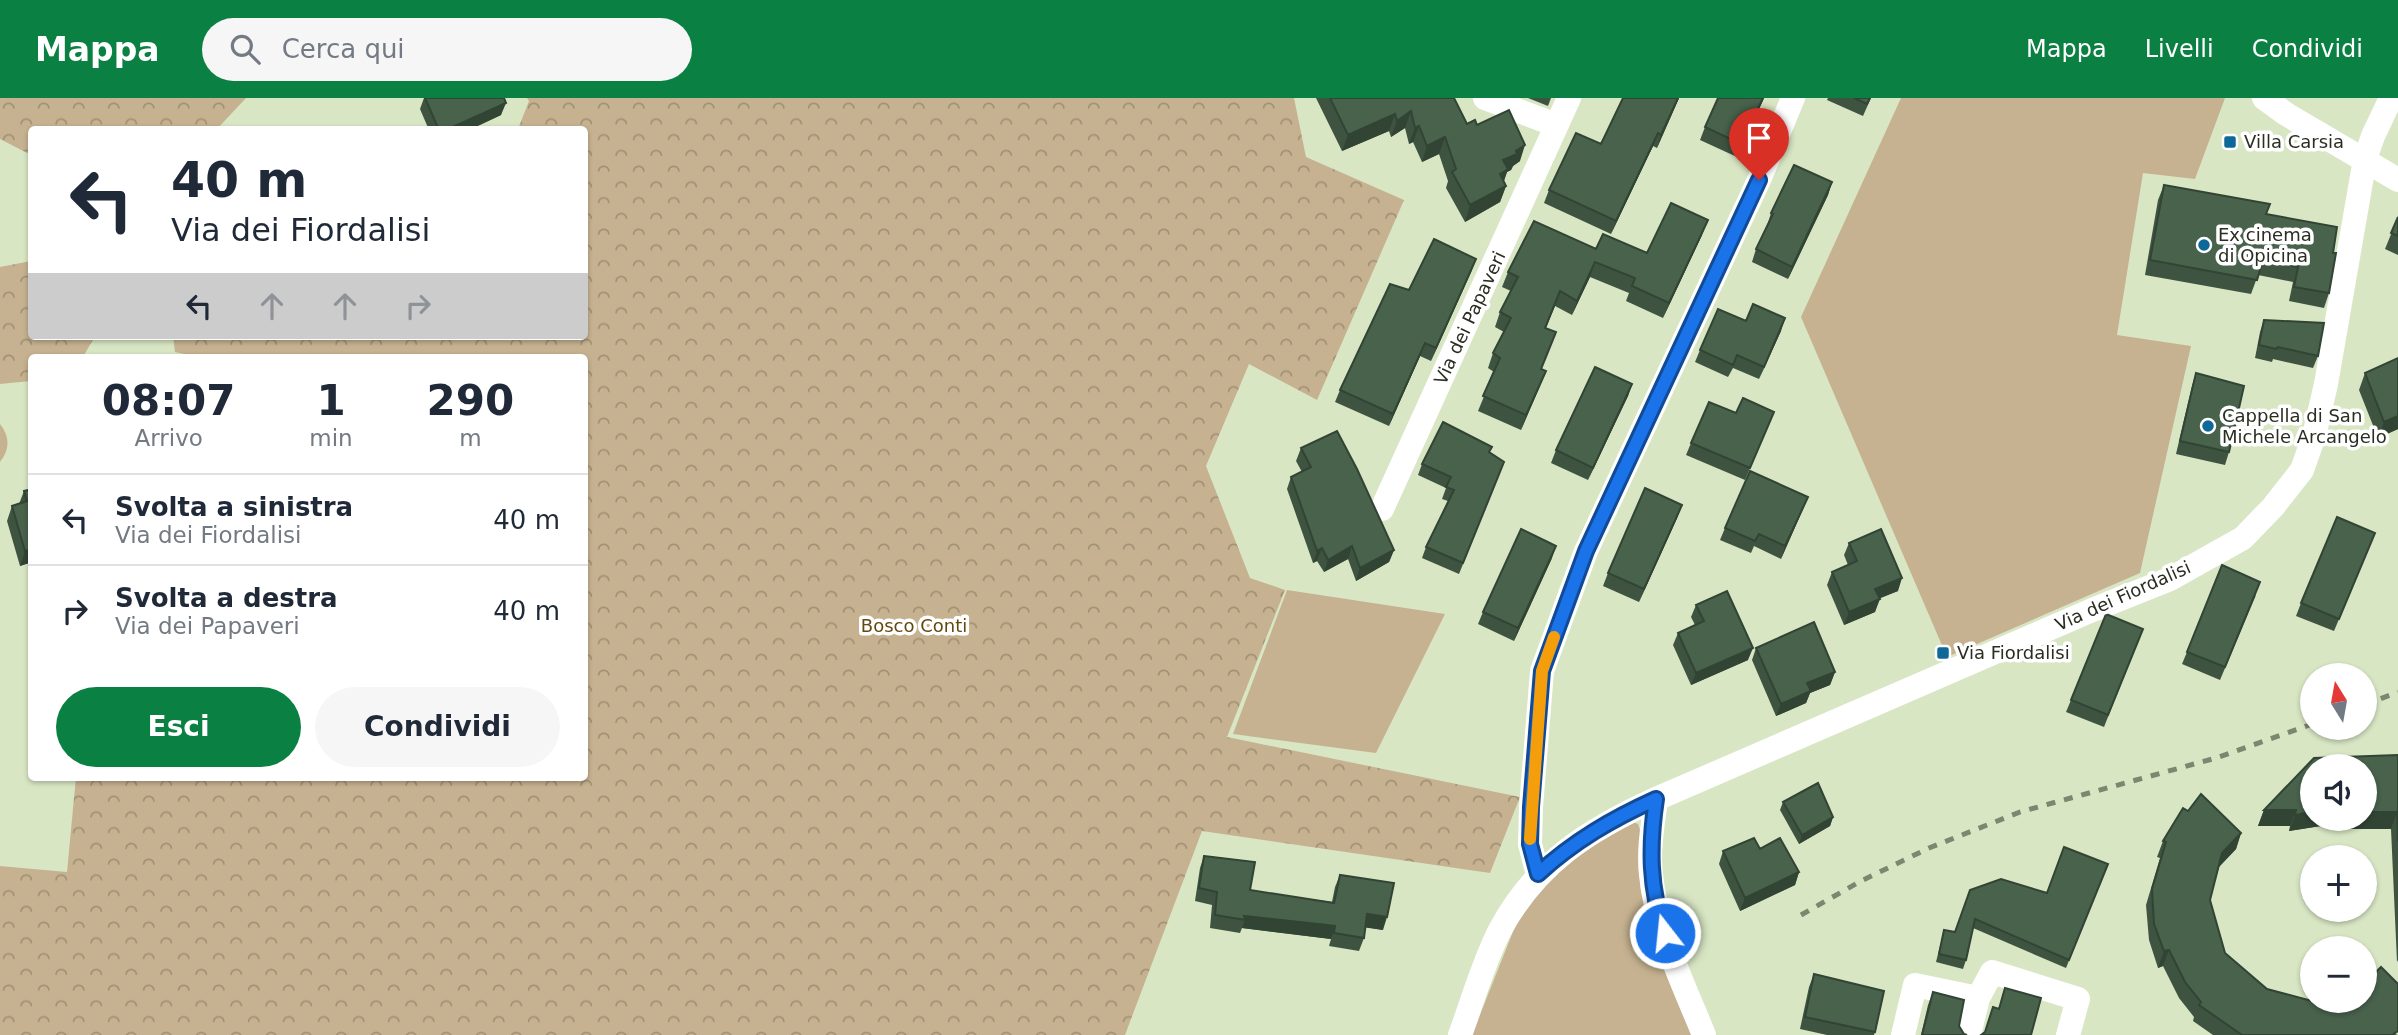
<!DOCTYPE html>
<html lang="it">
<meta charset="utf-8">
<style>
body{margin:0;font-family:"DejaVu Sans",sans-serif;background:#f6f6f7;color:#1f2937;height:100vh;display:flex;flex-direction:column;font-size:26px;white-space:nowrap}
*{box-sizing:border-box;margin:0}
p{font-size:23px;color:#747a83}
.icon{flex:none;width:38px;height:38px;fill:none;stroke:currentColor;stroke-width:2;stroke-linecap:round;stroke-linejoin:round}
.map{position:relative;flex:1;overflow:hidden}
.details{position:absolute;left:28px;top:256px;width:560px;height:427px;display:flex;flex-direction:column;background:#fff;border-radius:7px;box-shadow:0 2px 5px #0004}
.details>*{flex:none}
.top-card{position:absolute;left:28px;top:28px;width:560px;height:214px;border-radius:7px;box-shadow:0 2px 5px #0004;background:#fff;color:#1f2937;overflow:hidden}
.needle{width:46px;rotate:349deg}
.tools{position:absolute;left:2300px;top:565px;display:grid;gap:14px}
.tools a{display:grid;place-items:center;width:77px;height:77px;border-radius:50%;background:#fff;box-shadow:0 2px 5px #0004;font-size:35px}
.pin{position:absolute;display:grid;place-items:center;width:60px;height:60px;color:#fff;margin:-72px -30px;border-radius:50% 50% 50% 0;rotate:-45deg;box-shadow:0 0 7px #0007}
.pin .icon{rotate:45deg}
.me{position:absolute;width:77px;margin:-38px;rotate:344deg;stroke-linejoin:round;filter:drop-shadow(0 0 5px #0008)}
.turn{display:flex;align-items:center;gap:24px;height:147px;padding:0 28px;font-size:32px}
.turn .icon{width:91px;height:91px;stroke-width:2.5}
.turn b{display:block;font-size:49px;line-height:60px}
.lanes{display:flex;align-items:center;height:66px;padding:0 28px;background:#0003;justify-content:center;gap:35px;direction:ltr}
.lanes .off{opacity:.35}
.eta{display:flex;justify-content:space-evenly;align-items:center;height:119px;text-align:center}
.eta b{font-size:42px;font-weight:700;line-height:49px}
.primary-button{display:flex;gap:14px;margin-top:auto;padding:14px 28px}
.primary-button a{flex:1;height:80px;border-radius:42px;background:#0b8043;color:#fff;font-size:28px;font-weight:700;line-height:80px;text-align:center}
.primary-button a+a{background:#f6f6f7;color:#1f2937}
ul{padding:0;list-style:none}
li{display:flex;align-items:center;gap:21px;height:91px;padding:0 28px;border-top:2px solid #e0e1e3}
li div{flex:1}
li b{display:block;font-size:26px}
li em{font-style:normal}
header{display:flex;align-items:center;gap:42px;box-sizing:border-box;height:98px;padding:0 35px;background:#0b8043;color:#fff}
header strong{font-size:33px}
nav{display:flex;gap:38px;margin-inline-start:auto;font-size:24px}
.search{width:490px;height:63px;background:#f6f6f7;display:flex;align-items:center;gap:18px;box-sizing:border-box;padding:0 24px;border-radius:38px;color:#747a83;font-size:26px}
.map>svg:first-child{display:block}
.green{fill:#c6b290}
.forest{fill:url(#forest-crowns)}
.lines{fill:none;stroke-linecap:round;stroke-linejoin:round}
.minor{stroke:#fff;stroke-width:24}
.rail{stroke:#7d866f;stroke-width:5;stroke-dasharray:9 9;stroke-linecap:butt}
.wall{fill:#3e5441;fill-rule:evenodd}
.shaded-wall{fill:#324535}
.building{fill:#48624c;stroke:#324535;stroke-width:2}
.route-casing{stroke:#114b97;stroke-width:18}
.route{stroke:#1a73e8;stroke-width:12}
.slow{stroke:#f59e0b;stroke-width:12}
.poi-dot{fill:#0e6999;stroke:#fff;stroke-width:2.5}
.labels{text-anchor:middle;stroke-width:7;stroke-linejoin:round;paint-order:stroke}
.poi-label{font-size:18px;fill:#292e21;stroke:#fff;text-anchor:start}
.street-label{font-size:18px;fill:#292e21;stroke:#fff}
.park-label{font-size:18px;fill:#64490f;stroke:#fff}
</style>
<header>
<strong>Mappa</strong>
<div class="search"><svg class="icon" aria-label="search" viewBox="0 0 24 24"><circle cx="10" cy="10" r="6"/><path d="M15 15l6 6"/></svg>Cerca qui</div>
<nav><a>Mappa</a><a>Livelli</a><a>Condividi</a></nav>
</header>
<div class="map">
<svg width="2398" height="937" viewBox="0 0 2398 937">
<defs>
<pattern id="forest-crowns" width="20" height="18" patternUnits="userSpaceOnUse" patternTransform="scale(1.75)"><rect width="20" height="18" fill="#c6b290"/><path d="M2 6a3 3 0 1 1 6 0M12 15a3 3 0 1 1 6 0" fill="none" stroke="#a19175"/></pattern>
</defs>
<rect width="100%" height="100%" fill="#d8e6c4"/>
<!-- green -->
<path class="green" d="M 1901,0 L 2225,0 L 2195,81 L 2143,75 L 2117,237 L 2191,248 L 2140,475 L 1947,559 L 1801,219 Z
M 0,326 C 10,339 10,351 0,364 Z
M 1287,492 L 1445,516 L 1376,655 L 1233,636 Z
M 1633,724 L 1638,726 L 1640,732 L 1640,788 L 1645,813 L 1693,937 L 1472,937 L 1516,826 L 1539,792 L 1590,746 Z"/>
<!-- forest -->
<path class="forest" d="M 0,0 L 246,0 L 217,31 L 32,32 L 31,57 L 0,41 Z
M 527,0 L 1294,0 L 1306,59 L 1404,102 L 1317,302 L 1249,266 L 1206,368 L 1250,480 L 1285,492 L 1227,639 L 1520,699 L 1490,775 L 1202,733 L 1125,937 L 0,937 L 0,768 L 67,774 L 76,679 L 584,679 L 584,259 L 198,259 L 175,254 L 173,238 L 584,238 L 584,32 L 518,31 L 529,3 Z
M 31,163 L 32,238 L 95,238 L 83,259 L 32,259 L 31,283 L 0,286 L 0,169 Z"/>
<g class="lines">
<!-- minor -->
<path class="minor" d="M 1485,0 L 1556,27
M 2264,0 L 2286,16 L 2398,82
M 1382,411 L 1569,0
M 1656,701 C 1653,726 1648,752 1651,777 C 1657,833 1683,885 1704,937
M 1538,777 L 1530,746 L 1531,709 L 1542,573 L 1586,453 L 1759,82 L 1793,0
M 1460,937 C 1473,902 1483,865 1500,832 C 1536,765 1588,732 1656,701 L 2090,513 L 2170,481 L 2243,440 L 2273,409 L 2302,372 L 2314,338 L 2326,286 L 2365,61 L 2373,38 L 2391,0
M 1903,937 L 1915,887 L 1978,900
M 1969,937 L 1978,900 L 1992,874 L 2078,901 L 2068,937"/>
<!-- rail -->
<path class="rail" d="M 2364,607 L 2398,594
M 1801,817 L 1861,783 L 1929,750 L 2020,714 L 2216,660 L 2312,626"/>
</g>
<!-- wall -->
<path class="wall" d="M 424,0 L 504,0 L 501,17 L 469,32 L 429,32 L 420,11 Z
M 1316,0 L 1454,0 L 1467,26 L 1477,27 L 1520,63 L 1513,68 L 1511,72 L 1507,74 L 1504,83 L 1506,88 L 1500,104 L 1465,124 L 1446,90 L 1448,83 L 1439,56 L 1422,64 L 1413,44 L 1409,46 L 1405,30 L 1391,39 L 1389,33 L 1342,53 Z
M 1528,0 L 1551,0 L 1548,8 Z
M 1679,0 L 1657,50 L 1653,48 L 1611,136 L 1544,105 L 1549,92 L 1601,46 Z
M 1764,0 L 1737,59 L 1700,42 L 1705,29 Z
M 1828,0 L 1871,0 L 1863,18 L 1827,2 Z
M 1832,84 L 1828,97 L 1788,181 L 1752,164 L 1756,151 L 1767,128 L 1771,115 Z
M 2164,87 L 2267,116 L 2333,155 L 2329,195 L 2324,210 L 2289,203 L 2293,184 L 2258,177 L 2251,196 L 2145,177 L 2158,102 Z
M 2398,119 L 2398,157 L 2385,151 Z
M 1702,137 L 1663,220 L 1626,203 L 1629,195 L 1590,179 L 1572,217 L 1555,208 L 1546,230 L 1540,288 L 1521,332 L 1478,313 L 1494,274 L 1488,270 L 1493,255 L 1504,234 L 1495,229 L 1500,214 L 1511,193 L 1502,189 L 1508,174 L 1596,151 L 1647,155 Z
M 1476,161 L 1471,174 L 1431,263 L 1420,258 L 1389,328 L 1335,304 L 1340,292 L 1409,192 Z
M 2264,222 L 2318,258 L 2313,270 L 2273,261 L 2272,264 L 2255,260 L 2260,234 Z
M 1746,223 L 1781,233 L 1759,281 L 1733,270 L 1728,279 L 1695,264 L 1700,252 Z
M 2398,260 L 2398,331 L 2378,340 L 2359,292 L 2365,275 Z
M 2196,275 L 2229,354 L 2225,367 L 2176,356 L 2192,288 Z
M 1632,286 L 1628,298 L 1588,382 L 1551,365 L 1556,352 Z
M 1769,326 L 1745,382 L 1686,357 L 1691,345 Z
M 1301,350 L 1394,452 L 1389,464 L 1356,483 L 1348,461 L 1324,474 L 1317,463 L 1313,465 L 1287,391 L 1291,379 L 1302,374 L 1296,363 Z
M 1490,355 L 1500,375 L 1459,476 L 1422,460 L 1426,449 L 1448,403 L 1442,401 L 1446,390 L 1418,377 L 1422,366 Z
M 32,391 L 32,464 L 20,468 L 7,423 L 12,408 L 19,406 L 24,393 Z
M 1682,407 L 1677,420 L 1639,504 L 1603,488 L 1608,475 Z
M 1803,411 L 1781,461 L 1754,448 L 1751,455 L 1720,442 L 1725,430 Z
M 1849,445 L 1898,493 L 1879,500 L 1875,514 L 1844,527 L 1827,487 L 1832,474 L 1848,467 L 1844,457 Z
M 2370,448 L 2334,533 L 2296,518 L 2301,505 Z
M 1552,460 L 1514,543 L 1478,526 L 1483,514 Z
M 2256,497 L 2220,582 L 2182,566 L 2187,554 Z
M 1696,507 L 1748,562 L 1691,587 L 1673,547 L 1678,535 L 1695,527 L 1691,519 Z
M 2143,531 L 2104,629 L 2066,614 L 2071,602 Z
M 1756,550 L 1835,574 L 1830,587 L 1810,595 L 1806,605 L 1776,618 L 1752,562 Z
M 2398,657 L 2398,862 L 2397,864 L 2391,731 L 2328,731 L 2327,727 L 2289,733 L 2290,728 L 2258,728 L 2264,712 L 2314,660 ZM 2312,668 L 2364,668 L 2364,721 L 2312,721 Z
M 1783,704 L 1833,719 L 1830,728 L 1799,746 L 1780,712 Z
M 2188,713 L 2241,735 L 2236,751 L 2219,769 L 2210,802 L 2225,855 L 2267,891 L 2398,937 L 2213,937 L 2193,923 L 2194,919 L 2179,900 L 2163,868 L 2158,870 L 2149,842 L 2146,807 L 2160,760 L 2157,759 L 2163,743 Z
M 1760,751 L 1799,774 L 1795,787 L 1740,813 L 1719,766 L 1723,753 Z
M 1204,758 L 1250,792 L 1332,804 L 1335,789 L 1340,777 L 1383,832 L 1365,829 L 1364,840 L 1359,853 L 1329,848 L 1331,841 L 1242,830 L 1240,835 L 1210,830 L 1212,807 L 1195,803 L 1200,770 Z
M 2108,766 L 2066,870 L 1973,830 L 1966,862 L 1963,871 L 1936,864 L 1944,832 L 1955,834 L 1970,792 L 2047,795 Z
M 1814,876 L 1875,934 L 1874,937 L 1827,937 L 1800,931 L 1809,889 Z
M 1933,894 L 1964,936 L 1967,937 L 1921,937 L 1928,907 Z"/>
<!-- shaded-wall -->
<path class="shaded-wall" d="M 1678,0 L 1679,0 L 1657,50 L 1661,37 Z
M 1763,0 L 1764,0 L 1737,59 L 1741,46 Z
M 506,5 L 501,17 L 469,32 L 446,32 Z
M 1411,13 L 1405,30 L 1391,39 L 1397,23 Z
M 1395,16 L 1389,33 L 1342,53 L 1348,37 Z
M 1419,28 L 1413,44 L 1409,46 L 1415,30 Z
M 1658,35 L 1653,48 L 1611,136 L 1616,123 Z
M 1445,39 L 1439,56 L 1422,64 L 1427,48 Z
M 1525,47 L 1520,63 L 1513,68 L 1511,72 L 1507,74 L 1502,88 L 1494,92 L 1503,62 Z
M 1832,84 L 1828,97 L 1788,181 L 1792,169 Z
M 1506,88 L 1500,104 L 1465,124 L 1470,107 Z
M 1708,122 L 1702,137 L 1663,220 L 1669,205 Z
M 1476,161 L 1471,174 L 1431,263 L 1436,250 Z
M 1595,164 L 1590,179 L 1572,217 L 1577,203 Z
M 1785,220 L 1781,233 L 1759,281 L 1764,269 Z
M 1425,245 L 1420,258 L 1389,328 L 1393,316 Z
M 1546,273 L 1540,288 L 1521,332 L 1526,317 Z
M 1632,286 L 1628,298 L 1588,382 L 1593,370 Z
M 2398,318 L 2398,331 L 2378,340 L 2384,324 Z
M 1808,399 L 1803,411 L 1781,461 L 1785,448 Z
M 1682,407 L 1677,420 L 1639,504 L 1644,491 Z
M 1352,448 L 1348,461 L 1324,474 L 1328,462 Z
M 1556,448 L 1552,460 L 1514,543 L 1518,530 Z
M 1322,450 L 1317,463 L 1313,465 L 1317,453 Z
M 32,451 L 32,464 L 20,468 L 25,453 Z
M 1394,452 L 1389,464 L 1356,483 L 1360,470 Z
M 1902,480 L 1898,493 L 1871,504 L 1875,491 Z
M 1880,501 L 1875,514 L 1844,527 L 1849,514 Z
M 1753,550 L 1748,562 L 1691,587 L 1696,575 Z
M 1835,574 L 1830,587 L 1810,595 L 1806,605 L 1776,618 L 1781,606 L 1807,585 Z
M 2264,712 L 2296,712 L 2290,728 L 2258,728 Z
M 2312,714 L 2312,721 L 2330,721 L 2327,727 L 2289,733 L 2295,717 Z
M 2364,714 L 2397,714 L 2391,731 L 2328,731 L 2331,721 L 2364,721 Z
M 1833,719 L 1830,728 L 1799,746 L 1802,737 Z
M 2241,735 L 2236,751 L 2216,772 L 2222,755 Z
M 1799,774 L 1795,787 L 1740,813 L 1745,800 Z
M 1367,816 L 1387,819 L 1383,832 L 1362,829 Z
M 1244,818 L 1335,828 L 1331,841 L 1242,830 L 1245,822 Z
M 2169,852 L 2163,868 L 2158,870 L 2164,853 Z"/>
<!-- building -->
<path class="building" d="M 425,0 L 504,0 L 506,5 L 446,32 L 439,32 Z
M 1330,0 L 1454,0 L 1467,26 L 1475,22 L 1477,27 L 1509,12 L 1525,47 L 1516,53 L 1517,56 L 1503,62 L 1508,71 L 1500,76 L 1506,88 L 1470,107 L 1452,74 L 1456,71 L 1445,39 L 1427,48 L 1419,28 L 1415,30 L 1411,13 L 1397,23 L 1395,16 L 1348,37 Z
M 1623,0 L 1678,0 L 1661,37 L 1658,35 L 1616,123 L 1549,92 L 1576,35 L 1601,46 Z
M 1718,0 L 1763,0 L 1741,46 L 1705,29 Z
M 1854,0 L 1870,0 L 1867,6 Z
M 1794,67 L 1832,84 L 1792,169 L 1756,151 L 1773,116 L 1771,115 Z
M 2164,87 L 2270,106 L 2266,116 L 2337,129 L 2333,155 L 2336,155 L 2329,195 L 2294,189 L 2298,169 L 2263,162 L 2257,182 L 2150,162 Z
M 1671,105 L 1708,122 L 1669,205 L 1632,188 L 1635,180 L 1595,164 L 1577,203 L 1560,193 L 1545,230 L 1556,234 L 1541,271 L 1546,273 L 1526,317 L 1483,298 L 1500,260 L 1493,255 L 1511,220 L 1500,214 L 1518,179 L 1508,174 L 1534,123 L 1596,151 L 1603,136 L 1647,155 Z
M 2398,119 L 2398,138 L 2391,135 Z
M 1434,141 L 1476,161 L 1436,250 L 1425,245 L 1393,316 L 1340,292 L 1390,186 L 1409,192 Z
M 1753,206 L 1785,220 L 1764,269 L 1737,257 L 1733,267 L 1700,252 L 1718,211 L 1746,223 Z
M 2264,222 L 2324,225 L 2318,258 L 2278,249 L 2276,251 L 2259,247 Z
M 2398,260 L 2398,318 L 2384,324 L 2365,275 Z
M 1595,269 L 1632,286 L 1593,370 L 1556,352 Z
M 2196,275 L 2244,288 L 2229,354 L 2180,343 Z
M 1743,300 L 1774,314 L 1750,370 L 1691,345 L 1709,304 L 1736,315 Z
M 1443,324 L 1492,349 L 1489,354 L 1504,364 L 1463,465 L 1426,449 L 1454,392 L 1446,389 L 1451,379 L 1422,366 Z
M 1337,333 L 1357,371 L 1394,452 L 1360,470 L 1352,448 L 1328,462 L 1322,450 L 1317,453 L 1291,379 L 1311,369 L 1301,350 Z
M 1750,373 L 1808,399 L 1785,448 L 1759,436 L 1755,443 L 1725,430 Z
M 1645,390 L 1682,407 L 1644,491 L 1608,475 Z
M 32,391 L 32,451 L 25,453 L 12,408 L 27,403 L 24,393 Z
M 2337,419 L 2375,435 L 2339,521 L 2301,505 Z
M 1521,431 L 1556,448 L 1518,530 L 1483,514 Z
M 1881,431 L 1902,480 L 1875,491 L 1880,501 L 1849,514 L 1832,474 L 1857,463 L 1849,445 Z
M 2222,467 L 2260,484 L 2225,569 L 2187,554 Z
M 1727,493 L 1753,550 L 1696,575 L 1678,535 L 1704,523 L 1696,507 Z
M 2106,516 L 2143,531 L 2108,617 L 2071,602 Z
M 1814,524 L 1835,574 L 1807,585 L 1811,593 L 1781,606 L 1756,550 Z
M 2398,657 L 2398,744 L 2397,714 L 2364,714 L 2364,668 L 2312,668 L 2312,714 L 2295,717 L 2296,712 L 2264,712 L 2314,660 Z
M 1818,685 L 1833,719 L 1802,737 L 1783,704 Z
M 2201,696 L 2241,735 L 2222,755 L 2210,802 L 2225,855 L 2267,891 L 2312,903 L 2364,903 L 2364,886 L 2381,869 L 2398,886 L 2398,933 L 2392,937 L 2242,937 L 2199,907 L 2201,904 L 2185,884 L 2169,852 L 2164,853 L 2154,826 L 2152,791 L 2166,744 L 2163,743 L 2183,710 L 2188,713 Z
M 1754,740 L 1760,751 L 1780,740 L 1799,774 L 1745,800 L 1723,753 Z
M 2064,749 L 2108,766 L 2069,862 L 1975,821 L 1966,862 L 1939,856 L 1944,832 L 1955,834 L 1970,792 L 2001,781 L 2047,795 Z
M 1204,758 L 1255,764 L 1250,792 L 1334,805 L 1340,777 L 1394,785 L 1387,819 L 1367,816 L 1364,840 L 1334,835 L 1335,828 L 1244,818 L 1245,822 L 1215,817 L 1217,794 L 1199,790 Z
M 1814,876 L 1884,893 L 1875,934 L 1805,919 Z
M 2005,890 L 2041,900 L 2031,937 L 1981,937 L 1985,934 L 1993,909 L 1999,911 Z
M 1933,894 L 1964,902 L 1959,928 L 1964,936 L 1967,937 L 1922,937 Z"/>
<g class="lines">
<!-- route casing -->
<g class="route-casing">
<path id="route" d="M 1665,835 C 1649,790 1649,748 1656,701 C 1612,721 1574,743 1538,776 L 1530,746 L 1531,709 L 1542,573 L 1586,453 L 1759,82"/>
</g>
<!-- route -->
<use href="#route" class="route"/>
<!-- slow -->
<path class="slow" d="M 1530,741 L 1542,573 L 1554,539"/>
</g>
<!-- markers -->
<g class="poi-dot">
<rect x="2223" y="37" width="14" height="14" rx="3.5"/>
<circle cx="2204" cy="147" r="7"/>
<circle cx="2208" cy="328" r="7"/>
<rect x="1936" y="548" width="14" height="14" rx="3.5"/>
</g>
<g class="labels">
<!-- poi labels -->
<g class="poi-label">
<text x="2244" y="50">Villa Carsia</text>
<text x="2218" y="143">Ex cinema<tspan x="2218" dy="21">di Opicina</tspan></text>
<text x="2222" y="324">Cappella di San<tspan x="2222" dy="21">Michele Arcangelo</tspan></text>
<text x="1957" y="561">Via Fiordalisi</text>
</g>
<!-- street labels -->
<g class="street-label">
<text transform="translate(1470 220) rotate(-65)" y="6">Via dei Papaveri</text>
<text transform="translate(2123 498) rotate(-24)" y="6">Via dei Fiordalisi</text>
</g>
<!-- park labels -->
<g class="park-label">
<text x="914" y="534">Bosco Conti</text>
</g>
</g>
</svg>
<div class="tools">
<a><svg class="needle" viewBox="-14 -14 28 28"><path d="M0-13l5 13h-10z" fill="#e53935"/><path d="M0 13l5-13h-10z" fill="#747a83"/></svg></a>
<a><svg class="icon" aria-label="sound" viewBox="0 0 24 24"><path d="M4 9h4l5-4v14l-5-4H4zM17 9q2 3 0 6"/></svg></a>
<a>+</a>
<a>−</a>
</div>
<div class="pin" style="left:1759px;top:82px;background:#d93025"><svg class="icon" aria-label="arrive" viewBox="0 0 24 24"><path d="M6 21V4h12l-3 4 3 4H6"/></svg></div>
<svg class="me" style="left:1665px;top:835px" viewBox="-20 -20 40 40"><circle r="17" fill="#1a73e8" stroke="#fff" stroke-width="3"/><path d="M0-11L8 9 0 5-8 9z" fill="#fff"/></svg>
<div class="top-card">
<div class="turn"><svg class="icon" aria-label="left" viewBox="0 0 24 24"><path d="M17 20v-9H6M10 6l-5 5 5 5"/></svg><div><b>40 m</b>Via dei Fiordalisi</div></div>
<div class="lanes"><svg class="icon" aria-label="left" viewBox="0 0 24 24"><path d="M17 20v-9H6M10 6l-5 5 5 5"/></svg><svg class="icon off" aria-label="ahead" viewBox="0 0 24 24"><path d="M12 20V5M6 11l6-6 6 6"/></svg><svg class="icon off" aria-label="ahead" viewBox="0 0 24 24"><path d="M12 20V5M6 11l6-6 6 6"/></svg><svg class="icon off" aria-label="right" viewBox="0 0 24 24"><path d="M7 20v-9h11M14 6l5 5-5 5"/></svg></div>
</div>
<section class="details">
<div class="eta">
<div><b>08:07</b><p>Arrivo</p></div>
<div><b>1</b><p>min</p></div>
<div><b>290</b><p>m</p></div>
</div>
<ul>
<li><svg class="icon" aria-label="left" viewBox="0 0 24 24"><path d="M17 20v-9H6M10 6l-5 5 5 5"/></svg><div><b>Svolta a sinistra</b><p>Via dei Fiordalisi</p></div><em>40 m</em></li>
<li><svg class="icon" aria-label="right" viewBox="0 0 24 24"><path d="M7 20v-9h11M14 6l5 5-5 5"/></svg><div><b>Svolta a destra</b><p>Via dei Papaveri</p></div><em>40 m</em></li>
</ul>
<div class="primary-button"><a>Esci</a><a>Condividi</a></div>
</section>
</div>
